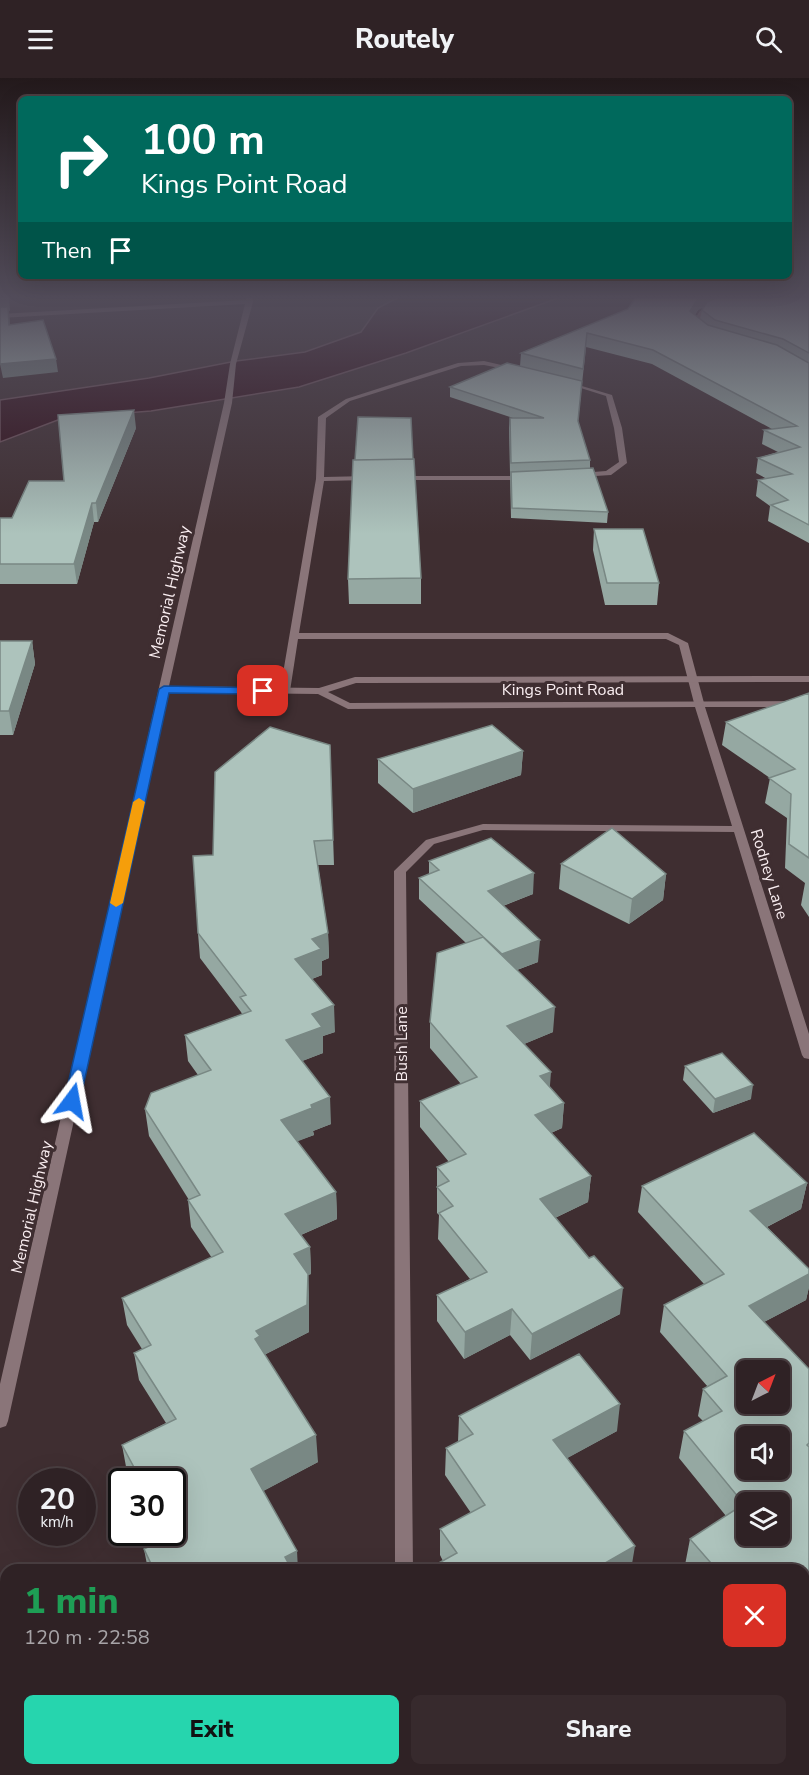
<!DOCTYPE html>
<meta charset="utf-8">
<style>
body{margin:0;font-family:"Nunito Sans",sans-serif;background:#372a2d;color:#f1f3f6;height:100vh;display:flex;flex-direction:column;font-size:22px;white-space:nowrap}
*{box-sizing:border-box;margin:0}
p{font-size:20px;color:#a7a4a7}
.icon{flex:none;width:33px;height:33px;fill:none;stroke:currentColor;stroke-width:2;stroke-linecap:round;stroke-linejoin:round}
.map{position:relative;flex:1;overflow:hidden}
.drawer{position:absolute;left:0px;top:1486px;width:810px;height:212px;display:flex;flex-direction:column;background:#2f2225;border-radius:18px 18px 0 0;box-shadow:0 6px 24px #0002,0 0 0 2px #4a3f42}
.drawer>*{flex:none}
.hud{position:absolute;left:18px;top:18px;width:774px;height:183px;border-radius:9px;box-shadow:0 6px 24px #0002,0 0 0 2px #4a3f42;background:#00695c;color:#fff;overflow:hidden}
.needle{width:39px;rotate:42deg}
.controls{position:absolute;left:736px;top:1282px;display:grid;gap:12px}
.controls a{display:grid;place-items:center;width:54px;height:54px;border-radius:9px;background:#2f2225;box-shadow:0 6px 24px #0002,0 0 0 2px #4a3f42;font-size:30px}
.speed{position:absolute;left:18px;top:1390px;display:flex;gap:12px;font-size:30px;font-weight:700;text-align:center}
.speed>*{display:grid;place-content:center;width:78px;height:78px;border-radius:50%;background:#2f2225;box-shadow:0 6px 24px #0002,0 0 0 2px #4a3f42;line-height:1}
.speed small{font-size:15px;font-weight:400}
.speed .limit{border:3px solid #111;border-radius:9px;background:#fff;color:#111}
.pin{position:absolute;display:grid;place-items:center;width:51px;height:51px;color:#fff;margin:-26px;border-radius:12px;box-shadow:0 3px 9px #0006}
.me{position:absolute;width:66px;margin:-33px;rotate:13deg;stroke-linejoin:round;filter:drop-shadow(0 0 4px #0008)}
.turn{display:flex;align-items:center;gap:21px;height:126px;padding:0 24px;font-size:27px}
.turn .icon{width:78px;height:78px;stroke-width:2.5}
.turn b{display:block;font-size:42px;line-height:51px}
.then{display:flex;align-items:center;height:57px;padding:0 24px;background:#0003;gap:12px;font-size:22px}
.round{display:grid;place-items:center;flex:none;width:63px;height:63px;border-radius:9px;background:#372a2d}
.headline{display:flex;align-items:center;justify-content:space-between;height:102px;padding:0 24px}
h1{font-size:36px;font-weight:800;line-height:45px;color:#1e9e55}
.button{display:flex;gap:12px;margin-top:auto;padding:12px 24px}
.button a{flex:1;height:69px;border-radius:9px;background:#26d5ae;color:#111;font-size:24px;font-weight:800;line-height:69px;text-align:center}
.button a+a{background:#372a2d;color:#f1f3f6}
header{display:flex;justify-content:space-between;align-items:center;height:78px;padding:0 24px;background:#2f2225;font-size:27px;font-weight:800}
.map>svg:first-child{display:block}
.water{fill:#310d18;stroke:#6d5059;stroke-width:1.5}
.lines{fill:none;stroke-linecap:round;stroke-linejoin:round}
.service{fill:#8a7579;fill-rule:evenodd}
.minor{fill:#8a7579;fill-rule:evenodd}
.wall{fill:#95a8a2;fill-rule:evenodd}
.shaded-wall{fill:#798884}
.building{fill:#adc3bc;stroke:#798884;stroke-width:1.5;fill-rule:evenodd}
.route{fill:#1a73e8;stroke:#114b97;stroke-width:1.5}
.slow{fill:#f59e0b}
.labels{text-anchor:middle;stroke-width:6;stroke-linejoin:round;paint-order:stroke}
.street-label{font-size:16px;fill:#faeef1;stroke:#3f2e31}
</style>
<header><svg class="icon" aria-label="menu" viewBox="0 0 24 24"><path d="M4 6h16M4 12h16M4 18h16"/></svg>Routely<svg class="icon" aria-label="search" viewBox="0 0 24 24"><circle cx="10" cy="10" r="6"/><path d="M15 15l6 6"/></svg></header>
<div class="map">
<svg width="809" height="1697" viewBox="0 0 809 1697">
<rect width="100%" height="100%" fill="#3f2e31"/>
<!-- water -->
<path class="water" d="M 399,219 L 561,219 L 406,275 L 299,309 L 151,333 L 63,340 L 0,364 L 0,322 L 149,300 L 236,283 L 305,274 L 361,254 L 378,230 Z"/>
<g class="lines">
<!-- service -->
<path class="service" d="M 484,283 L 518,291 L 515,293 L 484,287 L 461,288 L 350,323 L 326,340 L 324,399 L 368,398 L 372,400 L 368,402 L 324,403 L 299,555 L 668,555 L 688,565 L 704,625 L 702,627 L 696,627 L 694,625 L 679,567 L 666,561 L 298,561 L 290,613 L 285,616 L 280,613 L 316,401 L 318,339 L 346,321 L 458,285 Z
M 565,303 L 612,317 L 622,350 L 627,385 L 611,397 L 580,399 L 576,397 L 580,395 L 606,393 L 619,384 L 614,350 L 606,318 L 565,305 Z
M 397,398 L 527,398 L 531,400 L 527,402 L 400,402 L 396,400 Z"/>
<!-- minor -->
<path class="minor" d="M 247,219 L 253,219 L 253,224 L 236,286 L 232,325 L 169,608 L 319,610 L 355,599 L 809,598 L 809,604 L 356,605 L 328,614 L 350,625 L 809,623 L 809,629 L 705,629 L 809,956 L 809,981 L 804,980 L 802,977 L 734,754 L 483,752 L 434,766 L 406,794 L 413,1492 L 395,1492 L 394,793 L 426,762 L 483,746 L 732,748 L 695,629 L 348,631 L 318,616 L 168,614 L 8,1343 L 6,1348 L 0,1350 L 0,1306 L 224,325 L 230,286 L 245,226 L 0,240 L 0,236 L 246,222 Z
M 732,219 L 740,219 L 704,235 L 697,246 L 703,250 L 703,252 L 699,252 L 691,246 L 700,233 Z
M 395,1692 L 415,1692 L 416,1697 L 396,1697 Z"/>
</g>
<!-- wall -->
<path class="wall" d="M 809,219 L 809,465 L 768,443 L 770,428 L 756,418 L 758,402 L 767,401 L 756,395 L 758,380 L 778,374 L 762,366 L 764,352 L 772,351 L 652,286 L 586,269 L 578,343 L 590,382 L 590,390 L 608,434 L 607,445 L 511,440 L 509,350 L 510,340 L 513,340 L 450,319 L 450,309 L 520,288 L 521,275 L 628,231 ZM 703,229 L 702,232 L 700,241 L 695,237 L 698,232 Z
M 136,350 L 98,444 L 94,444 L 77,506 L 0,506 L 0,440 L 12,440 L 64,403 Z
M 594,451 L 659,505 L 657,527 L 605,527 L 593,472 Z
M 421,500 L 421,526 L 349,526 L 348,501 Z
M 0,563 L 32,563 L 35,586 L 13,657 L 0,657 Z
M 809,616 L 809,839 L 801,827 L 805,805 L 785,790 L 787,740 L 765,725 L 770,700 L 722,667 L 726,644 Z
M 330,667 L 334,787 L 318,787 L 328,855 L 329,880 L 322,883 L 322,897 L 312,901 L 335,954 L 323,958 L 323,975 L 302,983 L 331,1046 L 313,1053 L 314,1057 L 297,1063 L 336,1114 L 337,1141 L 301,1157 L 310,1169 L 311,1196 L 308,1197 L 309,1223 L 309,1254 L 264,1277 L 318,1384 L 263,1413 L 298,1492 L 148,1492 L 144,1471 L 164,1461 L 160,1455 L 172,1455 L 172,1404 L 132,1404 L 127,1394 L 122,1367 L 166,1345 L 139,1302 L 134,1275 L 142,1271 L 127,1247 L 122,1220 L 212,1180 L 191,1149 L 188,1122 L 189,1122 L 149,1058 L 145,1031 L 198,997 L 188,983 L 185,957 L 242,936 L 241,934 L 200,880 L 198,855 L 213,777 Z
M 523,673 L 521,697 L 413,735 L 378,705 L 378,681 Z
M 429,783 L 533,816 L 503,828 L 538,884 L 517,892 L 553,954 L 524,966 L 549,1009 L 564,1025 L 562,1050 L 551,1055 L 591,1098 L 588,1124 L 555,1140 L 620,1236 L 530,1282 L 510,1257 L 464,1281 L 437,1243 L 437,1217 L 470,1201 L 438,1161 L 439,1137 L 437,1135 L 437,1089 L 449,1084 L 420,1049 L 420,1023 L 461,1006 L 430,970 L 430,944 L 466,865 L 419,821 L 419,800 L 429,796 Z
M 561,786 L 666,796 L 663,822 L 629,846 L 559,811 Z
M 685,988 L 751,1021 L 713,1035 L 683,1002 Z
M 754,1055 L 807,1105 L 801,1131 L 767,1149 L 809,1191 L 809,1209 L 806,1222 L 764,1244 L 809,1291 L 809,1697 L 713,1697 L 714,1692 L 804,1692 L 804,1492 L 689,1492 L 685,1487 L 690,1461 L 726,1438 L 679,1380 L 684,1353 L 703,1343 L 698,1338 L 703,1311 L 708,1309 L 660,1254 L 664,1227 L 704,1206 L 638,1134 L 642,1108 ZM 747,1293 L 780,1293 L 780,1326 L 747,1326 ZM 747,1359 L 780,1359 L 780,1392 L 747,1392 ZM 747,1425 L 780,1425 L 780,1458 L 747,1458 Z
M 459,1338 L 617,1353 L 567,1380 L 635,1468 L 443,1483 L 440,1477 L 440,1451 L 471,1435 L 445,1397 L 446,1370 L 458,1364 Z
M 103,1692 L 290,1692 L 283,1697 L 106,1697 Z
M 438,1692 L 612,1692 L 605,1697 L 438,1697 Z"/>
<!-- shaded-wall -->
<path class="shaded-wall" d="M 8,219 L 9,219 L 10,233 L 9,233 L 11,260 L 0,234 L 0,222 Z
M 699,219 L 727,219 L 698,232 L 689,246 L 690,233 Z
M 56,281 L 58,294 L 3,300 L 0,286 Z
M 134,332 L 136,350 L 98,444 L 96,425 Z
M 92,425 L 94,444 L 77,506 L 74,486 Z
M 32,563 L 35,586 L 13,657 L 9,633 Z
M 523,673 L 521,697 L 413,735 L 413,711 Z
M 534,795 L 533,816 L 487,834 L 488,813 Z
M 666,796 L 663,822 L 629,846 L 632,821 Z
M 328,855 L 329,880 L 322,883 L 322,897 L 296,907 L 295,881 L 312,861 Z
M 540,862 L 538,884 L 501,898 L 502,876 Z
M 334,927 L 335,954 L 323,958 L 323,975 L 287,989 L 286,962 L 312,936 Z
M 555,929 L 553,954 L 505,974 L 507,948 Z
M 551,994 L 549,1020 L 540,998 Z
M 753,1007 L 751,1021 L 713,1035 L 715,1021 Z
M 330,1019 L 331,1046 L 313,1053 L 314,1057 L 283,1069 L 281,1042 L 311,1027 Z
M 564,1025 L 562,1050 L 533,1063 L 535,1037 Z
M 591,1098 L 588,1124 L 538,1148 L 540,1121 Z
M 807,1105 L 801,1131 L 745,1160 L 750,1133 Z
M 336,1114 L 337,1141 L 287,1163 L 285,1136 Z
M 310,1169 L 311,1196 L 308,1197 L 309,1223 L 309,1254 L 262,1278 L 255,1261 L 256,1253 L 294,1176 Z
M 809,1196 L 809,1209 L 806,1222 L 743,1255 L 749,1228 Z
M 623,1210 L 620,1236 L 530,1282 L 532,1256 Z
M 512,1231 L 510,1257 L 464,1281 L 465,1254 Z
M 620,1326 L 617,1353 L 551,1389 L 553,1362 Z
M 316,1357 L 318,1384 L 254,1418 L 251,1391 Z
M 635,1468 L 631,1492 L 593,1492 Z
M 297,1473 L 298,1492 L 286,1492 L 285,1479 Z
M 809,1681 L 809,1697 L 786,1697 L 793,1692 L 804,1692 L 804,1684 Z
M 253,1692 L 290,1692 L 283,1697 L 246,1697 Z
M 581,1692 L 612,1692 L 605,1697 L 574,1697 Z"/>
<!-- building -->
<path class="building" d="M 0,219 L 8,219 L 8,221 L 0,222 Z
M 636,219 L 699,219 L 690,233 L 708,247 L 777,267 L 809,285 L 809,447 L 771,427 L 788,422 L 758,402 L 792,396 L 758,380 L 800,369 L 764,352 L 797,348 L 653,272 L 587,255 L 583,291 L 521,275 L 628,231 Z
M 718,219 L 809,219 L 809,275 L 783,261 L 715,242 L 702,232 L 707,224 Z
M 0,229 L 8,229 L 9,247 L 43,242 L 56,281 L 0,286 Z
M 507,285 L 582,303 L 578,343 L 590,382 L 511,385 L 510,340 L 544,340 L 450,309 Z
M 134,332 L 96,425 L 92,425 L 74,486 L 0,486 L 0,440 L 12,440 L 29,403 L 64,403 L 58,337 Z
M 358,339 L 411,340 L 413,381 L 355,382 Z
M 414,381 L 421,500 L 348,501 L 353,382 Z
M 593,390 L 608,434 L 512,430 L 511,394 Z
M 594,451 L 643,451 L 659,505 L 607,505 Z
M 0,563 L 32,563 L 9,633 L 0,633 Z
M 809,615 L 809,780 L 789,766 L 791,716 L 769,700 L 795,691 L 726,644 Z
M 492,647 L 523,673 L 413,711 L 378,681 Z
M 270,649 L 330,667 L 333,762 L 314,763 L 328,855 L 312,861 L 321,871 L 295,881 L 334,927 L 312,936 L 322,949 L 286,962 L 330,1019 L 311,1027 L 312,1030 L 281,1042 L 336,1114 L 285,1136 L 310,1169 L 294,1176 L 308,1196 L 307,1227 L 256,1253 L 260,1258 L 255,1261 L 316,1357 L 251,1391 L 297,1473 L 285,1479 L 292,1492 L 154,1492 L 144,1471 L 172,1457 L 170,1455 L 172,1455 L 172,1404 L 142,1404 L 122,1367 L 176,1341 L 134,1275 L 151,1267 L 122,1220 L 223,1174 L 188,1122 L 200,1117 L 145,1031 L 151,1015 L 211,992 L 185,957 L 251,933 L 240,919 L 246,917 L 198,855 L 193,778 L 213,777 L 215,694 Z
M 612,750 L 666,796 L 632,821 L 561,786 Z
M 491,760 L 534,795 L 488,813 L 540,862 L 502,876 L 419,800 L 439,792 L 429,783 Z
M 483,859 L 555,929 L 507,948 L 551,994 L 540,998 L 564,1025 L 535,1037 L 591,1098 L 540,1121 L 589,1180 L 594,1178 L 623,1210 L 532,1256 L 512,1231 L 465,1254 L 437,1217 L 487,1194 L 439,1135 L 453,1128 L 437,1109 L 449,1103 L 437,1089 L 466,1076 L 420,1023 L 477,999 L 430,944 L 437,875 Z
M 722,975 L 753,1007 L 715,1021 L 685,988 Z
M 754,1055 L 807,1105 L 750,1133 L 809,1191 L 809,1196 L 749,1228 L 809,1291 L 809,1365 L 807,1367 L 809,1369 L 809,1681 L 804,1684 L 804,1492 L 717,1492 L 690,1461 L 744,1426 L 684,1353 L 722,1333 L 703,1311 L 727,1298 L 664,1227 L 724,1196 L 642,1108 ZM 747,1293 L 780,1293 L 780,1326 L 747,1326 ZM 747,1359 L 780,1359 L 780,1392 L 747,1392 ZM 747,1425 L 780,1425 L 780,1458 L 747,1458 Z
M 579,1276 L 620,1326 L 553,1362 L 635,1468 L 593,1492 L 426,1492 L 457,1475 L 440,1451 L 485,1427 L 446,1370 L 473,1356 L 459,1338 Z
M 112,1692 L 253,1692 L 246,1697 L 115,1697 Z
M 446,1692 L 581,1692 L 574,1697 L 449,1697 Z
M 730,1692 L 793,1692 L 786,1697 L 733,1697 Z"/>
<!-- sky -->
<linearGradient id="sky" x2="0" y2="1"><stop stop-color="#23191b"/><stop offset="0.48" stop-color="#524c5a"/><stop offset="1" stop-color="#524c5a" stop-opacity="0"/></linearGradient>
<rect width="809" height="456" fill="url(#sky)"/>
<!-- route -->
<path class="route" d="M 164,608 L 263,610 L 269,613 L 263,616 L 169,615 L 80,1023 L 77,1027 L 67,1027 L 64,1023 L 159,611 Z"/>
<!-- slow -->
<path class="slow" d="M 139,720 L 145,724 L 123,825 L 116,829 L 110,825 L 133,724 Z"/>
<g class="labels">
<!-- street labels -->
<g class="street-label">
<text transform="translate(169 514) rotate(-77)" y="6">Memorial Highway</text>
<text x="563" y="617">Kings Point Road</text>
<text transform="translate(770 796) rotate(73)" y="6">Rodney Lane</text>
<text transform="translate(401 966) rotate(-90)" y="6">Bush Lane</text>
<text transform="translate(31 1129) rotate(-77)" y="6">Memorial Highway</text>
</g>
</g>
</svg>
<div class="controls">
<a><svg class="needle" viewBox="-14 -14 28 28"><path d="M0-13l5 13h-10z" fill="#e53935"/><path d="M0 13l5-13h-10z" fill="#a7a4a7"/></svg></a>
<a><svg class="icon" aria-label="sound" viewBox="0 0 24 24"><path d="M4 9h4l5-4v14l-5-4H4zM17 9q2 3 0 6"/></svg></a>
<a><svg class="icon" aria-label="layers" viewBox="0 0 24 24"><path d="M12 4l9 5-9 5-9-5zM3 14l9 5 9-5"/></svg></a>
</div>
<div class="speed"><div>20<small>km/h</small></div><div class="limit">30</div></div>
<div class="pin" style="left:263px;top:613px;background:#d93025"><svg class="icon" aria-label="arrive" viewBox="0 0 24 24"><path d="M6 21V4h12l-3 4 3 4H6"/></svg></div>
<svg class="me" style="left:72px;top:1023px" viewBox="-20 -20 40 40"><path d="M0-17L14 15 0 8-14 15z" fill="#1a73e8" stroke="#fff" stroke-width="4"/></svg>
<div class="hud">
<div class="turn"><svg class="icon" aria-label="right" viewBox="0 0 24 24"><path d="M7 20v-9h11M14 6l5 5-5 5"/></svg><div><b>100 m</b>Kings Point Road</div></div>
<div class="then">Then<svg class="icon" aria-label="arrive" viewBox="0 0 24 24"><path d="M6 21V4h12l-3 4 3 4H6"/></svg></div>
</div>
<section class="drawer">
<div class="headline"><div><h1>1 min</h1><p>120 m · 22:58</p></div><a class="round" style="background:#d93025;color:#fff"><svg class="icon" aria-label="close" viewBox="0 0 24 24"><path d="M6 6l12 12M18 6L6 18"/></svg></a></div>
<div class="button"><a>Exit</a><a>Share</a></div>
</section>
</div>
